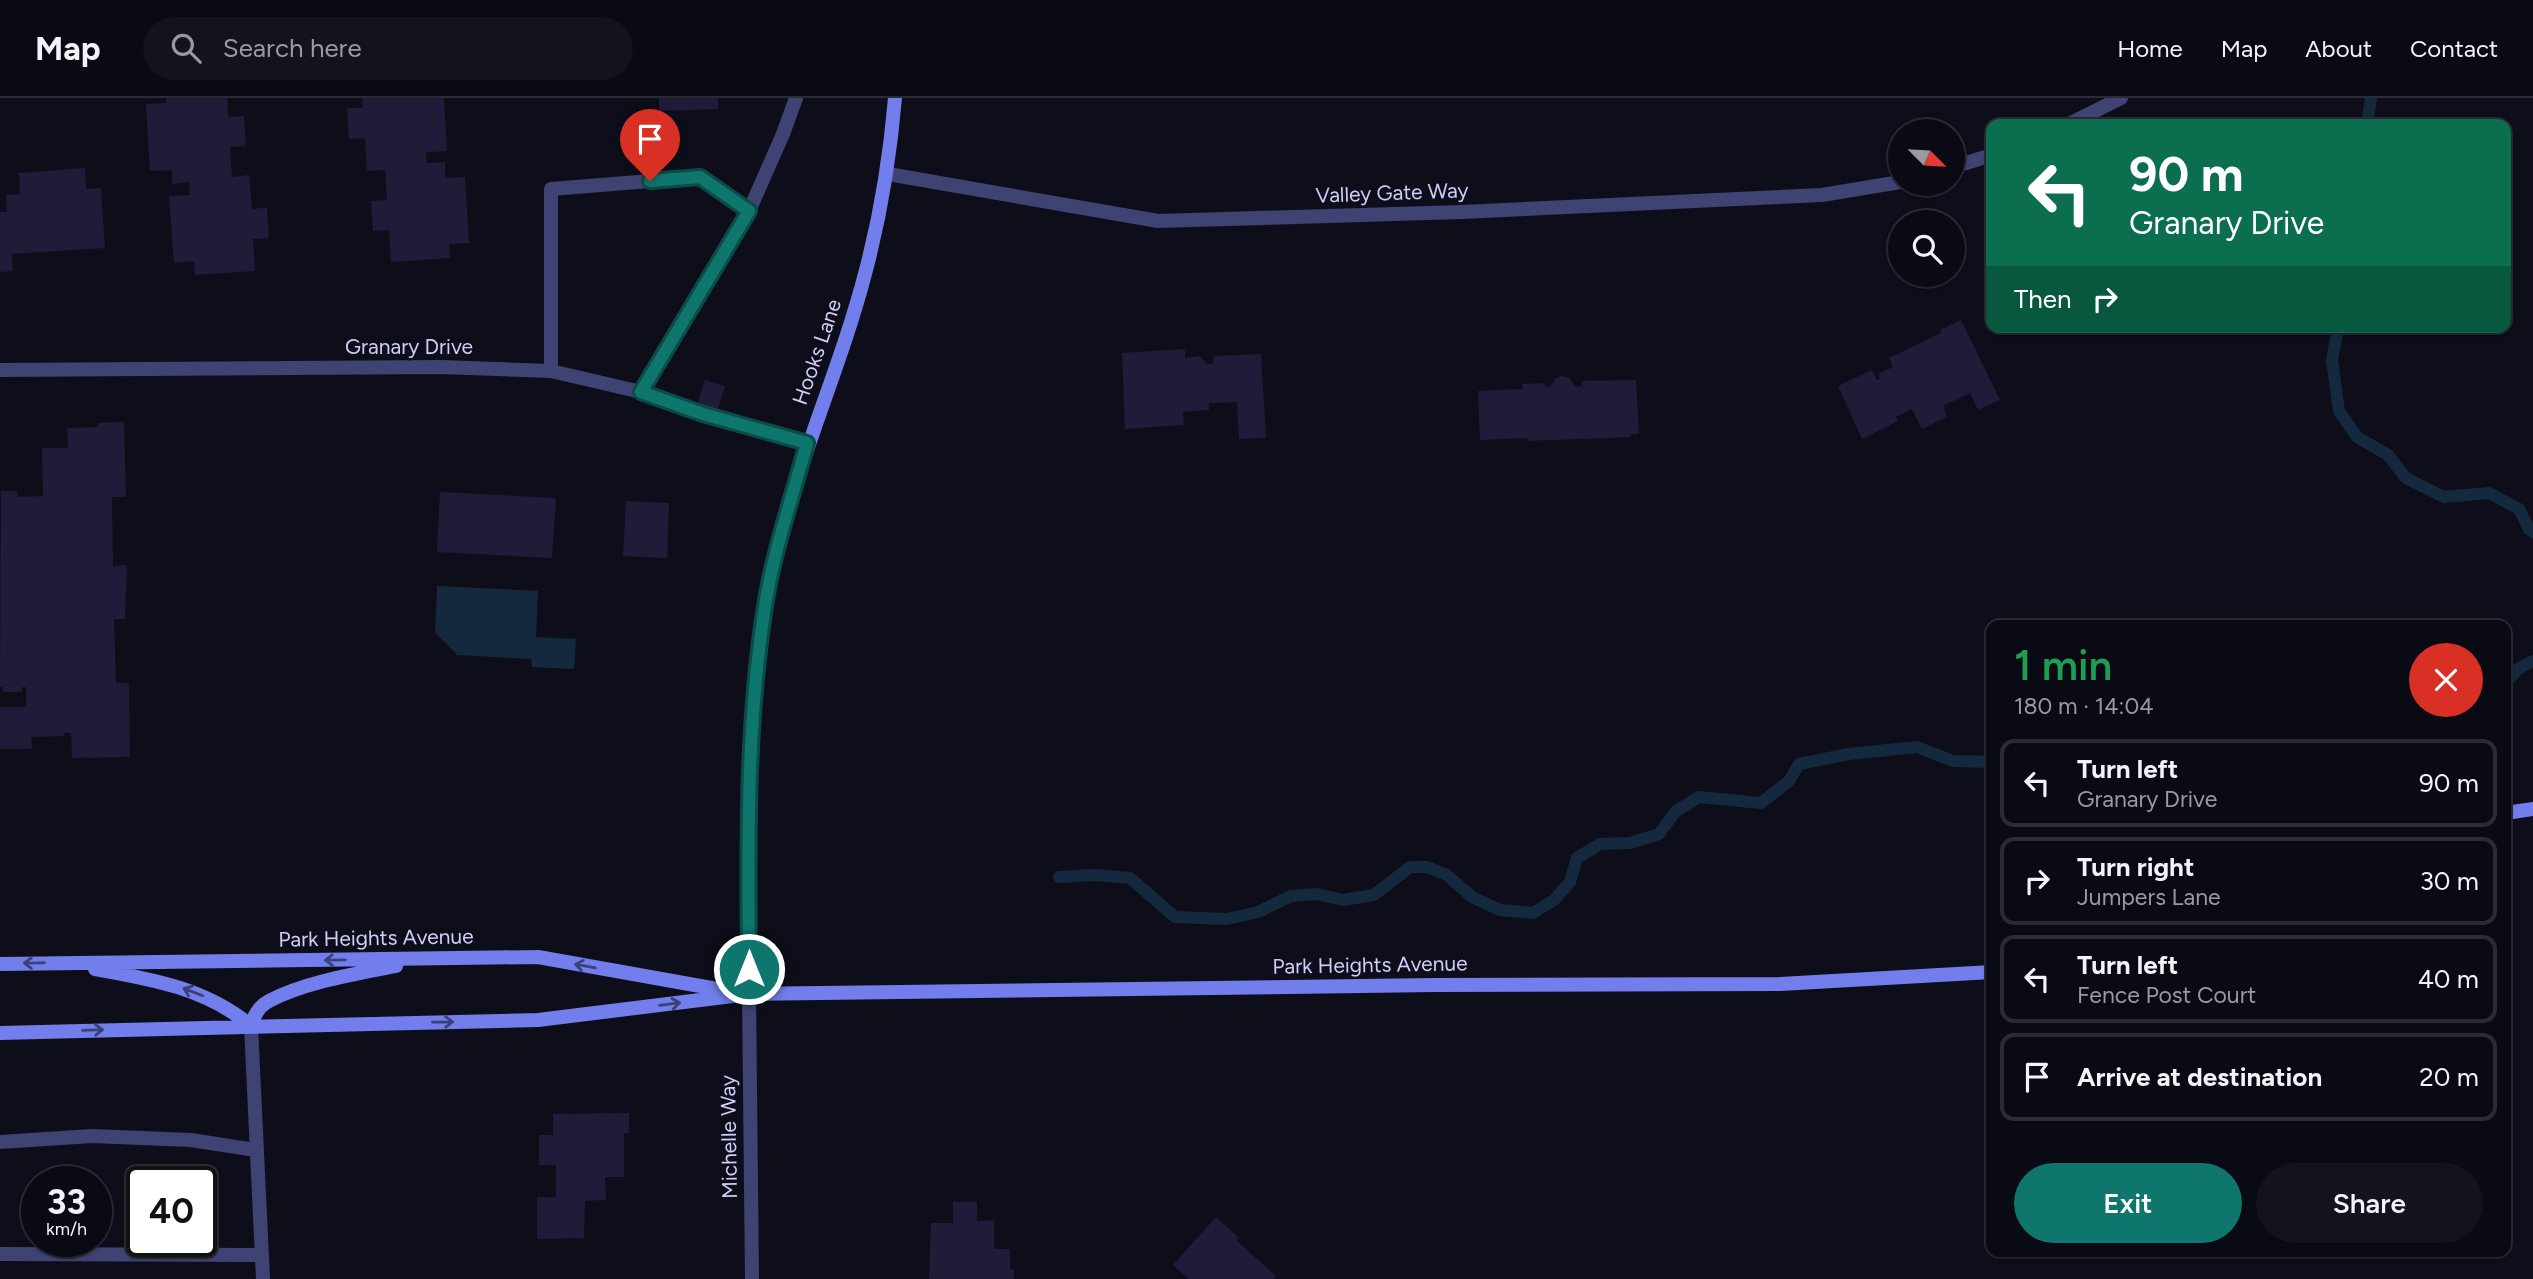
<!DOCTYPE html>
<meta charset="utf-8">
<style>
body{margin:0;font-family:Figtree,sans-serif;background:#13131d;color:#f1f3f6;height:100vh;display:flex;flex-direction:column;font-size:26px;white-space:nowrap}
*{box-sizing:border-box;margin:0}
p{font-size:23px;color:#999aa0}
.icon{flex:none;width:38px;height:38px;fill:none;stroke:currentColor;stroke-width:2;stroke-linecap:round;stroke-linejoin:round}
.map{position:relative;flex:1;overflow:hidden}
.side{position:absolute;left:1986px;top:522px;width:525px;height:637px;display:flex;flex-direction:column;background:#0a0a14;border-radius:14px;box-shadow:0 2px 5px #0004,0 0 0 2px #2a2b34}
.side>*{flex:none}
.guide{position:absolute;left:1986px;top:21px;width:525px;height:214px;border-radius:14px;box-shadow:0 2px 5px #0004,0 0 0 2px #2a2b34;background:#0b6e4f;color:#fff;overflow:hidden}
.needle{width:46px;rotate:114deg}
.fabs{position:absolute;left:1888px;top:21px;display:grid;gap:14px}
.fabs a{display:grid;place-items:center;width:77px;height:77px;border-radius:50%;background:#0a0a14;box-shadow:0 2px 5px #0004,0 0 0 2px #2a2b34;font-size:35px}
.speed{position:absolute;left:21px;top:1068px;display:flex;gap:14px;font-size:35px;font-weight:700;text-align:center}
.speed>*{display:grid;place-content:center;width:91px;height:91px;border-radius:50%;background:#0a0a14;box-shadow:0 2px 5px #0004,0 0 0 2px #2a2b34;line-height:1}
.speed small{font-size:18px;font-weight:400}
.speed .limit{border:4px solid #111;border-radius:10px;background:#fff;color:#111}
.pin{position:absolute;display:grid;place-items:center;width:60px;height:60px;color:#fff;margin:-72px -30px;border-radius:50% 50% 50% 0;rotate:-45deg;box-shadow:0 0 7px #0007}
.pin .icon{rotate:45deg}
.me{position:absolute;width:77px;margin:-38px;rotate:0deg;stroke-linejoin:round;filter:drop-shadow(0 0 5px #0008)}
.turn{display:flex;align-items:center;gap:24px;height:147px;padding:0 28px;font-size:32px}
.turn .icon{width:91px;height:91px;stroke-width:2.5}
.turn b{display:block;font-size:49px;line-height:60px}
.then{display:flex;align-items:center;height:66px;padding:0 28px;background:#0003;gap:14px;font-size:26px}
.round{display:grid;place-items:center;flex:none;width:74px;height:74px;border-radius:37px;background:#13131d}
.headline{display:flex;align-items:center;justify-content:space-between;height:119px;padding:0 28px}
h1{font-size:42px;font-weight:600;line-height:52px;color:#1e9e55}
.action{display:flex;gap:14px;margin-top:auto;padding:14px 28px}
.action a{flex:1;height:80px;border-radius:42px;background:#0f766e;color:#fff;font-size:28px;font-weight:600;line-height:80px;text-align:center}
.action a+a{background:#13131d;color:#f1f3f6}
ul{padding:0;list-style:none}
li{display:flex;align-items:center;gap:21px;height:88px;margin:0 14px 10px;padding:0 14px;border:4px solid #2a2b34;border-radius:14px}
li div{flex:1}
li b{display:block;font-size:26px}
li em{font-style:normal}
header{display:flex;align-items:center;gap:42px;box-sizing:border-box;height:98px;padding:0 35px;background:#0a0a14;border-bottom:2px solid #2a2b34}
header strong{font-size:33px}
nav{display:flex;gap:38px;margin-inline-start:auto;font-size:24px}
.search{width:490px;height:63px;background:#13131d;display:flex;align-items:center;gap:18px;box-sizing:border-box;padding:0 24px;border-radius:38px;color:#999aa0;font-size:26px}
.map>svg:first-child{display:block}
.water{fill:#14293e}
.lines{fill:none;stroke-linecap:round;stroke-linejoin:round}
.stream{stroke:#14293e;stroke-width:12}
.building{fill:#1f1c39}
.lane{stroke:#3f4373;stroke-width:14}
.street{stroke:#3f4373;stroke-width:14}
.secondary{stroke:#727eeb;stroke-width:14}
.oneway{stroke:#3b4079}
.route-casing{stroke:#0a4d48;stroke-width:18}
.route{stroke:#0f766e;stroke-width:12}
.labels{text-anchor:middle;stroke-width:5;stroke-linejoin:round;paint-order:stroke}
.street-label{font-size:21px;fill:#cecef8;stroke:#0e0e1b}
</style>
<header>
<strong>Map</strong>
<div class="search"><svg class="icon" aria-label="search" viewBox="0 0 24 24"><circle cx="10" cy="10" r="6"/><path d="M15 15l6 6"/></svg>Search here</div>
<nav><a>Home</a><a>Map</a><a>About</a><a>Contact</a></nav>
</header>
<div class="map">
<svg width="2533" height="1181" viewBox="0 0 2533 1181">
<rect width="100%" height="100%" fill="#0e0e1b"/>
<!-- water -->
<path class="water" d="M 437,488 L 538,493 L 536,539 L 576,541 L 574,571 L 532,569 L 531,561 L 457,557 L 435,534 Z"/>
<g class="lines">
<!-- stream -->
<path class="stream" d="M 2367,26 L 2371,0
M 2338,229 L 2332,262 L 2339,313 L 2357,339 L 2388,357 L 2406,380 L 2444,399 L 2489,395 L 2519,411 L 2529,431 L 2533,434
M 2506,584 L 2518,571 L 2533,563
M 1059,779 L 1094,777 L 1130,780 L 1175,819 L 1227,821 L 1258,814 L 1291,798 L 1317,796 L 1343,802 L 1374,797 L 1410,769 L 1427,769 L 1447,777 L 1472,799 L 1500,812 L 1533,815 L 1554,802 L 1570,784 L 1577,760 L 1600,746 L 1630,745 L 1659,736 L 1676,713 L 1699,699 L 1761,705 L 1789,683 L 1799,666 L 1849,656 L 1917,649 L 1953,663 L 1992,664"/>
</g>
<!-- building -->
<path class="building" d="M 166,0 L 227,0 L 228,19 L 244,18 L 246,48 L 230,49 L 232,79 L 249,77 L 252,111 L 267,110 L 269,140 L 253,141 L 255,173 L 195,177 L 194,163 L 174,165 L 169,98 L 190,97 L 189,84 L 172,86 L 172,72 L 150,73 L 146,6 L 166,5 Z
M 362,0 L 444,0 L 447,53 L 426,54 L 427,65 L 445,64 L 445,80 L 465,79 L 469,145 L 449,146 L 450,160 L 391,164 L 389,132 L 373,133 L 371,103 L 387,102 L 385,72 L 367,73 L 365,40 L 349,41 L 347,10 L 363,10 Z
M 659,0 L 718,0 L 718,11 L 659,13 Z
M 85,70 L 86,91 L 101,90 L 105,150 L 12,156 L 13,173 L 0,174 L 0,114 L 7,114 L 6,97 L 20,96 L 19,75 Z
M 1961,222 L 2000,302 L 1978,312 L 1970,295 L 1943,308 L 1947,319 L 1922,331 L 1912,311 L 1896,319 L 1898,323 L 1862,341 L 1838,288 L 1872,272 L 1877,282 L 1880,281 L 1878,276 L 1893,269 L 1889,260 L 1941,235 L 1940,232 Z
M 1185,251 L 1185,260 L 1200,258 L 1207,266 L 1213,266 L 1214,258 L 1261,256 L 1266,340 L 1239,341 L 1237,304 L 1209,305 L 1209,312 L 1183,314 L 1184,327 L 1125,331 L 1122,255 Z
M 1562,278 L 1570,280 L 1575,289 L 1582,288 L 1582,283 L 1636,282 L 1639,336 L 1630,336 L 1630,339 L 1528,343 L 1528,340 L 1480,342 L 1478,293 L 1523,291 L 1522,286 L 1545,285 L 1545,289 L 1551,288 L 1555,281 Z
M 705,282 L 725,288 L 716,318 L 696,311 Z
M 124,324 L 126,399 L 112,399 L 113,468 L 127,467 L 125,521 L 114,521 L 116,585 L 129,585 L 130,659 L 72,660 L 71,635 L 64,635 L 64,638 L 31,639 L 32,651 L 0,651 L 0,609 L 26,609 L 26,589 L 22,589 L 22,594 L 3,594 L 3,589 L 0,589 L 1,393 L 17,393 L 18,399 L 43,398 L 42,350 L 68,350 L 67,330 L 98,329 L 98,325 Z
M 440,394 L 556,400 L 552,460 L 437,454 Z
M 626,403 L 669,405 L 667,460 L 623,458 Z
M 629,1015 L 629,1035 L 624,1035 L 624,1079 L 605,1079 L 606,1102 L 585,1103 L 584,1140 L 537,1141 L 537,1099 L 556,1099 L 556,1067 L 539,1067 L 539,1037 L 553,1037 L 553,1016 Z
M 953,1104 L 977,1104 L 977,1123 L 994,1122 L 994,1151 L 1010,1151 L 1010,1171 L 1014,1171 L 1014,1181 L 929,1181 L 931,1125 L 953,1125 Z
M 1216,1119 L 1239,1140 L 1237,1143 L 1276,1178 L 1273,1181 L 1189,1181 L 1173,1167 Z"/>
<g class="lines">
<!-- lane -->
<path class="lane" d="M 251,928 L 263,1181
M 0,1044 L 92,1038 L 191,1042 L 256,1052
M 0,1156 L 261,1157"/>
<!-- street -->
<path class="street" d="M 2069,26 L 2121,0
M 1953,69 L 1992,57
M 888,76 L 1158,123 L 1462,114 L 1822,97 L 1900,84
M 0,272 L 442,269 L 551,273 L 641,294 L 703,316 L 807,345
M 551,273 L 551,91 L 700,79 L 749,113
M 641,294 L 749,113 L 783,36 L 796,0
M 749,896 L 752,1181"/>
<!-- secondary -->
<path class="secondary" d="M 2506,715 L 2533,711
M 0,866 L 538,859 L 734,894
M 95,871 C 151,881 206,890 251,928 C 254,917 259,908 269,903 C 305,884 356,876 396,868
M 749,896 C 748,743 742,588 780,439 C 804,348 843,262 866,172 C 881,115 890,59 895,0
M 0,935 L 538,922 L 749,896 L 1435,887 L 1780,886 L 1992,874"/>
</g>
<!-- one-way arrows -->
<defs><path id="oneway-shaft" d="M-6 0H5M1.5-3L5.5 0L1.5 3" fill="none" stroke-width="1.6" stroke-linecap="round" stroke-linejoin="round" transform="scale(1.75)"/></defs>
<g class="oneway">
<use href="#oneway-shaft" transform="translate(335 862) rotate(179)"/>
<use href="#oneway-shaft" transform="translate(34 865) rotate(179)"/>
<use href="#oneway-shaft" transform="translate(585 868) rotate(-170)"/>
<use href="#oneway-shaft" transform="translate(193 894) rotate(-159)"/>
<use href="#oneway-shaft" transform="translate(670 906) rotate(-7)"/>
<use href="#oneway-shaft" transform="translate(443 924) rotate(-1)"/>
<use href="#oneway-shaft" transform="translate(93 932) rotate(-2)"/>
</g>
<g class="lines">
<!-- route casing -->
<g class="route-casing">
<path id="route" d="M 650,83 L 700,79 L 749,113 L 641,294 L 703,316 L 807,345 C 792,401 772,457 764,515 C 746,633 748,752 749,871"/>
</g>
<!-- route -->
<use href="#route" class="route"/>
</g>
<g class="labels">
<!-- street labels -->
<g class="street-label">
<text transform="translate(1392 95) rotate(-2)" y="7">Valley Gate Way</text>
<text x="409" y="256">Granary Drive</text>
<text transform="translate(817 254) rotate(-71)" y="7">Hooks Lane</text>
<text transform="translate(376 840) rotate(-1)" y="7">Park Heights Avenue</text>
<text transform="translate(1370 867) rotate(-1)" y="7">Park Heights Avenue</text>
<text transform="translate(729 1039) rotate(-91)" y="7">Michelle Way</text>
</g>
</g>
</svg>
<div class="fabs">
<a><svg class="needle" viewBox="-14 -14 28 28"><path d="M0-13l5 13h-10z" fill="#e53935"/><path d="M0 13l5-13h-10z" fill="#999aa0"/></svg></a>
<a><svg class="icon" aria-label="search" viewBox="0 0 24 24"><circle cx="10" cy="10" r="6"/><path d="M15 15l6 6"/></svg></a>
</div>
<div class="speed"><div>33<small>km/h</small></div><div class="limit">40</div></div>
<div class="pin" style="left:650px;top:83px;background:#d93025"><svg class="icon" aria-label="arrive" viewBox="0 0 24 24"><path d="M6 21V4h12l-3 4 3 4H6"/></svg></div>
<svg class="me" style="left:749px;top:871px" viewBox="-20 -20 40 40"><circle r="17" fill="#0f766e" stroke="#fff" stroke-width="3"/><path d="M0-11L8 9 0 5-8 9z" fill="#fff"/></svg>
<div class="guide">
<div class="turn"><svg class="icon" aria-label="left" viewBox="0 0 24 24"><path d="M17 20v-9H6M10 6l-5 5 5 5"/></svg><div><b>90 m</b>Granary Drive</div></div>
<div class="then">Then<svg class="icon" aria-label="right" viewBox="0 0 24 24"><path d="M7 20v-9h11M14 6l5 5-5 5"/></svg></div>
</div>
<section class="side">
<div class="headline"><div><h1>1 min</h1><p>180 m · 14:04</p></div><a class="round" style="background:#d93025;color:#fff"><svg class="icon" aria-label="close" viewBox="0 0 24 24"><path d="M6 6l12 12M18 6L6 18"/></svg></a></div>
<ul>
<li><svg class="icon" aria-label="left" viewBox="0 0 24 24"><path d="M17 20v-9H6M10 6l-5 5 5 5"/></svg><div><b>Turn left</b><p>Granary Drive</p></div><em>90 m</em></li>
<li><svg class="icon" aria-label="right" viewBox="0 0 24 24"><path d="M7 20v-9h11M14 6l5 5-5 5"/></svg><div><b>Turn right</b><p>Jumpers Lane</p></div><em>30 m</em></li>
<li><svg class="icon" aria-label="left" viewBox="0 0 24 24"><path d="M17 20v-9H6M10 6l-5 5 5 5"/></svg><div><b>Turn left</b><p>Fence Post Court</p></div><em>40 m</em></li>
<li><svg class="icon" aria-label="arrive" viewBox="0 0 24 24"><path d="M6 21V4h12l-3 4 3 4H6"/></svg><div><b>Arrive at destination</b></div><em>20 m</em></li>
</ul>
<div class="action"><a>Exit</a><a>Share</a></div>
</section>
</div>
